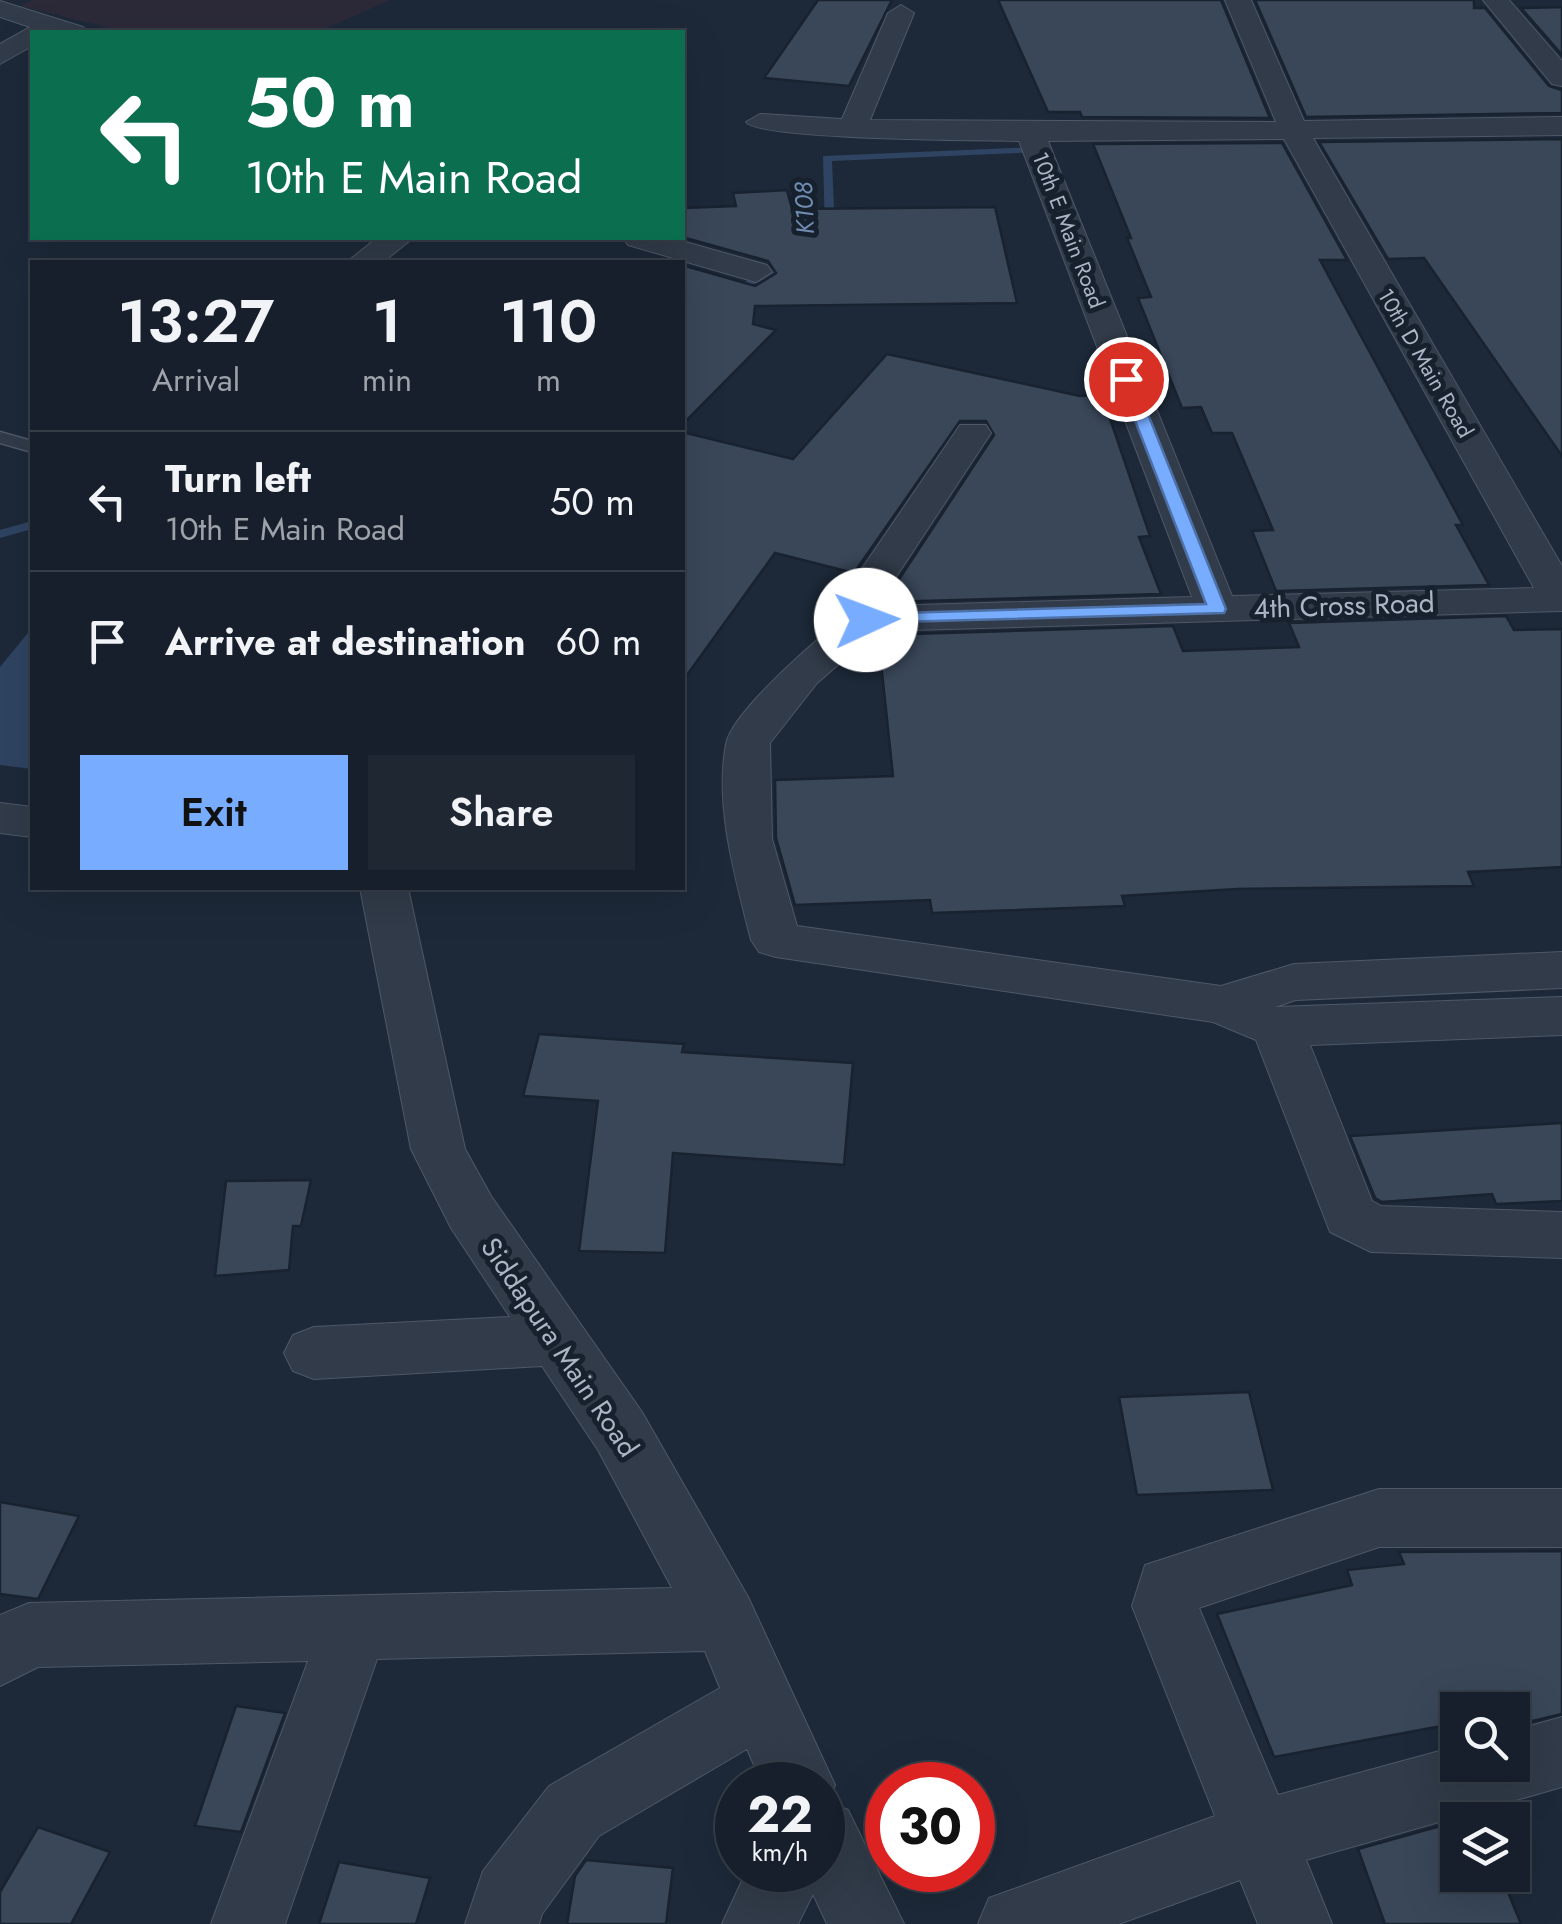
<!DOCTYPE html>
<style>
body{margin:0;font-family:Jost,sans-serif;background:#1f2733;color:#f1f3f6;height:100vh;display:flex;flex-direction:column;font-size:38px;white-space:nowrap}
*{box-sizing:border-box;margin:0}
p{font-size:32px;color:#9ea2a9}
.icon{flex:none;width:55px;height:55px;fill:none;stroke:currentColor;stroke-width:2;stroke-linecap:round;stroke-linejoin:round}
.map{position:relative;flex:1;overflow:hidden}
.side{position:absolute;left:30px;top:260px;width:655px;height:630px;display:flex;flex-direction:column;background:#161f2b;border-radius:0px;box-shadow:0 10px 40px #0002,0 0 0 2px #353d47}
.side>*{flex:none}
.top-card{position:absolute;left:30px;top:30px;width:655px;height:210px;border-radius:0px;box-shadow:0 10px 40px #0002,0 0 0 2px #353d47;background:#0b6e4f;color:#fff;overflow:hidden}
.tools{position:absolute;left:1440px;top:1692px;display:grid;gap:20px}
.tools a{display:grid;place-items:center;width:90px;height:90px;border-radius:0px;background:#161f2b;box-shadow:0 10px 40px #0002,0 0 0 2px #353d47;font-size:50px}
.speed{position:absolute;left:715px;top:1762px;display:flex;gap:20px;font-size:50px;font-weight:700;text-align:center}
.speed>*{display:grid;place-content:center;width:130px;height:130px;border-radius:50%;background:#161f2b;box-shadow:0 10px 40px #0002,0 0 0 2px #353d47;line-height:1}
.speed small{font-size:25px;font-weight:400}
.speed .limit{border:15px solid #d22;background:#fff;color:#111}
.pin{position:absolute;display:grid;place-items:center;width:85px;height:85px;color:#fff;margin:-42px;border:5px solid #fff;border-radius:50%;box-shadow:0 2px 10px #0007}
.me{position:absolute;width:110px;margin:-55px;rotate:88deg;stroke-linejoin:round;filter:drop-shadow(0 0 8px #0008)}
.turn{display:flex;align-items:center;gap:35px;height:210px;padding:0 50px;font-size:45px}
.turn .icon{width:130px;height:130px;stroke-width:2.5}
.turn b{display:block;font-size:70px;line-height:85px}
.eta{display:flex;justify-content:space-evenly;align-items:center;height:170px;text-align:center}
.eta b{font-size:60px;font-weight:600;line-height:70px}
.button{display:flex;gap:20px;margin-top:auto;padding:20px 50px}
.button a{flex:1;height:115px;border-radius:0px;background:#77acff;color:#111;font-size:40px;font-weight:600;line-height:115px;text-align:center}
.button a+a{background:#1f2733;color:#f1f3f6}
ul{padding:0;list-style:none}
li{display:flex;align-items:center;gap:30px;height:140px;padding:0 50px;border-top:2px solid #353d47}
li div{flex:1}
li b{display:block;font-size:38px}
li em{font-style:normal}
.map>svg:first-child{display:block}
.medical{fill:#2c2a39}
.water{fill:#2f4462}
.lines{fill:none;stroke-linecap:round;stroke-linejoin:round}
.stream{fill:#2f4462;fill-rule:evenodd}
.building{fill:#394759;stroke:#19222f;stroke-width:2.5}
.lane-casing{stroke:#4f5867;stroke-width:3}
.street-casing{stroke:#4f5867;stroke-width:2}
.lane{fill:#313b49;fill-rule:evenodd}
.street{fill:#313b49;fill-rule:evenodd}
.route{fill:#77acff;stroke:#4d70a6;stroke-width:2.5}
.labels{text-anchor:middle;stroke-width:10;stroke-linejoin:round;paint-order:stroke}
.far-street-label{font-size:22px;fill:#abb5c6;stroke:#17202d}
.far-water-label{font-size:25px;font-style:italic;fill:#708cb2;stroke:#17202d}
.street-label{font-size:28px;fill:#abb5c6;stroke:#17202d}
</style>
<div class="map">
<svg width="1562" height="1924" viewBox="0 0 1562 1924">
<rect width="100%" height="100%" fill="#1d2939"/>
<!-- medical -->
<path class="medical" d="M 32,0 L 390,0 L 318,32 L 124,32 L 21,6 Z"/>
<!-- water -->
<path class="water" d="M 32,628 L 32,769 L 0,765 L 0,667 Z"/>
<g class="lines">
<!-- stream -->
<path class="stream" d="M 1038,147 L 1042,148 L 1042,152 L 832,161 L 835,231 L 830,234 L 825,231 L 823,156 Z
M 782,268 L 792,270 L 730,293 L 720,291 Z
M 32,521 L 32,529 L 0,538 L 0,530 Z"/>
</g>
<!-- building -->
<path class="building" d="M 818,0 L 892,0 L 849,86 L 764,78 Z
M 998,0 L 1221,0 L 1270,118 L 1082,117 L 1080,112 L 1048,112 Z
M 1255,0 L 1474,0 L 1474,8 L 1485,8 L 1549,86 L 1562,90 L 1562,113 L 1306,117 Z
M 1562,7 L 1562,55 L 1521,8 Z
M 1562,139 L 1562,456 L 1424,258 L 1388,259 L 1319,142 Z
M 1282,143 L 1347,260 L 1320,260 L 1463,525 L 1456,525 L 1489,585 L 1276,591 L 1252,531 L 1273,530 L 1232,433 L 1212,433 L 1201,407 L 1182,408 L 1138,298 L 1151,297 L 1127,238 L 1131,238 L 1093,144 Z
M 787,190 L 792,209 L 995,207 L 1017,303 L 755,306 L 753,324 L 776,330 L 682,425 L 682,265 L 755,286 L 776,273 L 768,261 L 682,237 L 682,208 L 736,206 L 733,193 Z
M 887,354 L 1080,396 L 1102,395 L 1150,536 L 1139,537 L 1161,594 L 888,602 L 888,596 L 994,435 L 986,421 L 960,421 L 854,573 L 775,553 L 682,682 L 682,432 L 793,459 Z
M 1506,616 L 1514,630 L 1562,629 L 1562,867 L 1468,872 L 1474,886 L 1237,889 L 1122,896 L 1125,906 L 932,913 L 930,900 L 795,905 L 776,838 L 775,780 L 893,776 L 878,635 L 1173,626 L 1183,651 L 1299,647 L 1289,623 Z
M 539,1034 L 684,1044 L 682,1052 L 853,1063 L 844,1165 L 673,1153 L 665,1253 L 579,1251 L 598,1101 L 523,1096 Z
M 1562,1123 L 1562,1201 L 1496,1204 L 1492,1194 L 1382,1202 L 1375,1198 L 1350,1136 Z
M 311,1180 L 301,1226 L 293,1226 L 289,1270 L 215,1276 L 226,1181 Z
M 1249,1392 L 1273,1490 L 1137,1495 L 1119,1397 Z
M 0,1502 L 79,1516 L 38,1599 L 0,1594 Z
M 1562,1551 L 1562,1714 L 1512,1726 L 1512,1710 L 1458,1710 L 1458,1723 L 1274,1757 L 1217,1614 L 1352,1585 L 1347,1570 L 1404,1564 L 1399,1552 Z
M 236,1706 L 285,1713 L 241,1832 L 195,1826 Z
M 1458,1821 L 1458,1875 L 1501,1875 L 1521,1924 L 1385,1924 L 1358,1849 Z
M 38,1827 L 110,1852 L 71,1924 L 0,1924 L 0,1892 Z
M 586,1860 L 673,1868 L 666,1924 L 567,1924 L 575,1876 Z
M 339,1862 L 430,1878 L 416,1924 L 319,1924 Z"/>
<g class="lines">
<!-- lane casing -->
<g class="lane-casing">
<path id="lane" d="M 0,432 L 32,441 L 32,452 L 0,443 Z"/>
</g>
<!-- street casing -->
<g class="street-casing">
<path id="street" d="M 1225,0 L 1251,0 L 1304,121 L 1562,117 L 1562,135 L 1313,138 L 1562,566 L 1562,611 L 877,631 L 817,683 L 770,743 L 772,839 L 797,926 L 1221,986 L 1294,964 L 1562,952 L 1562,988 L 1296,1000 L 1275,1007 L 1562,997 L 1562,1035 L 1310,1045 L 1372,1201 L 1381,1206 L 1562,1212 L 1562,1258 L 1371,1252 L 1330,1232 L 1256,1040 L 1213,1022 L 776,957 L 759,952 L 751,940 C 736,880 714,806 726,744 C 732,711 818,639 845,616 L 844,595 L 960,425 L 986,425 L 991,433 L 884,595 L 885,606 L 1192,597 L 1019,141 C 983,140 759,140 746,122 L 760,114 L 842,119 L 888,13 L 901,5 L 914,13 L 870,120 L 1276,122 ZM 1284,139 L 1534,588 L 1232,596 L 1048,141 Z
M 1483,0 L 1509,0 L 1562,61 L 1562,86 L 1552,84 Z
M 0,1 L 83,27 L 87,32 L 32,32 L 32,46 L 0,64 L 0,44 L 30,27 L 0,17 Z
M 377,238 L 413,238 L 383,262 L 347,262 Z
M 623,238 L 671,238 L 767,265 L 772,272 L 756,282 L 628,245 Z
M 0,803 L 32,807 L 32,837 L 0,833 Z
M 360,888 L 408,888 L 465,1149 L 491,1196 L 642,1412 L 748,1597 L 835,1785 L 828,1802 L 848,1810 L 904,1924 L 827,1924 L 813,1894 L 798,1924 L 722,1924 L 747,1870 L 822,1870 L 822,1785 L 763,1785 L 747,1749 L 599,1836 L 542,1914 L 539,1924 L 465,1924 L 483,1871 L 549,1786 L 720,1688 L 705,1651 L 377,1659 L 285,1924 L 211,1924 L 308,1661 L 38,1667 L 0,1686 L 0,1615 L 29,1603 L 672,1588 L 598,1450 L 542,1366 L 314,1379 L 293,1371 L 284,1353 L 293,1335 L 314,1327 L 510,1317 L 451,1228 L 411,1149 Z
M 1379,1489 L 1562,1489 L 1562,1547 L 1379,1547 L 1199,1608 L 1278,1795 L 1458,1746 L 1458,1765 L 1512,1765 L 1512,1731 L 1562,1717 L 1562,1787 L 1306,1860 L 1332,1924 L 1258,1924 L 1240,1880 L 1119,1924 L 978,1924 L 989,1898 L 1215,1816 L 1132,1606 L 1145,1565 Z"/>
</g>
<!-- lane -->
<use href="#lane" class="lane"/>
<!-- street -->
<use href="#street" class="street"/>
</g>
<!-- route -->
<path class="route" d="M 1126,374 L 1134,379 L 1226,609 L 1224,613 L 860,623 L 860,616 L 866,614 L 1206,604 L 1119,379 Z"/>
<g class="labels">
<!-- far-street labels -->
<g class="far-street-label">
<text transform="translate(1069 230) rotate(69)" y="8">10th E Main Road</text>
<text transform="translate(1426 363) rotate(60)" y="8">10th D Main Road</text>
</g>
<!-- far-water labels -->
<g class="far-water-label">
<text transform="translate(804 208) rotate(-92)" y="9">K108</text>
</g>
<!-- street labels -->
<g class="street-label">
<text transform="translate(1344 605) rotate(-2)" y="10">4th Cross Road</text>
<text transform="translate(560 1347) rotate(56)" y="10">Siddapura Main Road</text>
</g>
</g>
</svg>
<div class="tools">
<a><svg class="icon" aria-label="search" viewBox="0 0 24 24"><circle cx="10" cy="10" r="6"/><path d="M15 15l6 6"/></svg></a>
<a><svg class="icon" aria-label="layers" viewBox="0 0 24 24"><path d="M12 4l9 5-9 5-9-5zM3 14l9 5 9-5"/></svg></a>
</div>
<div class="speed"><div>22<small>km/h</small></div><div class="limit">30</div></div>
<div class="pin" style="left:1126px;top:379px;background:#d93025"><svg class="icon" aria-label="arrive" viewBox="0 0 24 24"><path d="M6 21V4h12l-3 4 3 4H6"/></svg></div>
<svg class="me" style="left:866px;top:620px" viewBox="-20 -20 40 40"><circle r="19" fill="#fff"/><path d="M0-13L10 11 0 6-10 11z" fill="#77acff"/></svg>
<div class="top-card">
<div class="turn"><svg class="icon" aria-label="left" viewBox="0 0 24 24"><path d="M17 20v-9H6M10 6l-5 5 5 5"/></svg><div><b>50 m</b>10th E Main Road</div></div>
</div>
<section class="side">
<div class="eta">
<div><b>13:27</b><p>Arrival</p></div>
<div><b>1</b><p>min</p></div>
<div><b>110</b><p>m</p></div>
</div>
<ul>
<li><svg class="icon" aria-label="left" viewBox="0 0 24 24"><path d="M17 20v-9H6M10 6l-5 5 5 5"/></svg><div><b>Turn left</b><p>10th E Main Road</p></div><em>50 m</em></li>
<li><svg class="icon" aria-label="arrive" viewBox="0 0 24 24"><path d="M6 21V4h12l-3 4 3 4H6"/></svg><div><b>Arrive at destination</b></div><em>60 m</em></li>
</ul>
<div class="button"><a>Exit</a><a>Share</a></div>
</section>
</div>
